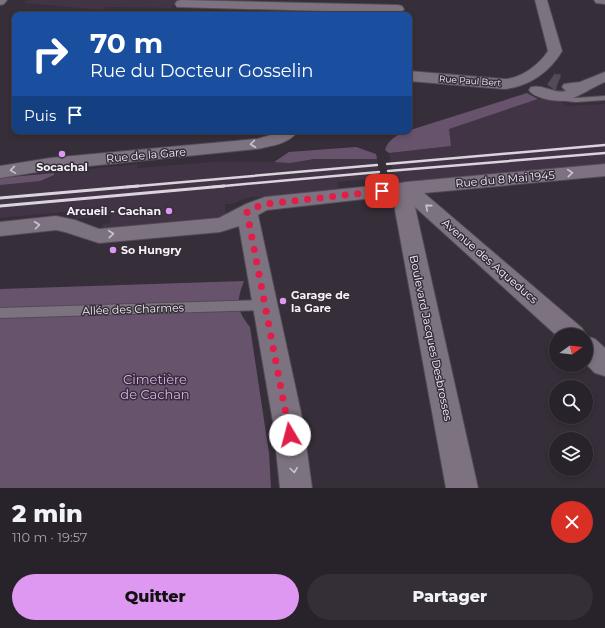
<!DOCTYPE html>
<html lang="fr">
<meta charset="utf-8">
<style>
body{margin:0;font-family:Montserrat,sans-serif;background:#342f37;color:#f1f3f6;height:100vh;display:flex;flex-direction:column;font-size:15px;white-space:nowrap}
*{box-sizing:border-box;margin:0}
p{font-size:13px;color:#a5a4a9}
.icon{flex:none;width:22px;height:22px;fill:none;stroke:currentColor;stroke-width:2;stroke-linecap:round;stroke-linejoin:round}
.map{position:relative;height:488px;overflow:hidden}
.details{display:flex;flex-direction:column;background:#28222b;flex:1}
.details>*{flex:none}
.top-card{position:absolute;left:12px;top:12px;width:400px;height:122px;border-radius:8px;box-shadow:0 2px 6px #0003,0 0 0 1px #443f47;background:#1a4fa0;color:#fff;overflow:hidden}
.needle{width:26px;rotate:75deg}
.tools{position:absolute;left:549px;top:328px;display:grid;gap:8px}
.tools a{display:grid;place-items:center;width:44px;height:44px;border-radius:50%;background:#28222b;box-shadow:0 2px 6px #0003,0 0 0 1px #443f47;font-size:20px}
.pin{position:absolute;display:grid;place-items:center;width:34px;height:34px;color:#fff;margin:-17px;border-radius:8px;box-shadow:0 2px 6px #0006}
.me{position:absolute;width:44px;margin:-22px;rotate:352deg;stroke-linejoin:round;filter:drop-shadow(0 0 3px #0008)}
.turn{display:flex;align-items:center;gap:14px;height:84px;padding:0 12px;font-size:18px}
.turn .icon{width:52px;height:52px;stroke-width:2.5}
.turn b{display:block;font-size:28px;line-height:34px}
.then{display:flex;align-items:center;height:38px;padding:0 12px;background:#0003;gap:8px;font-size:15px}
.round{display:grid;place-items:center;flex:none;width:42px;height:42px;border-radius:21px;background:#342f37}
.head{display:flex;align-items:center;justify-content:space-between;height:68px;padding:0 12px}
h1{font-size:24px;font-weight:800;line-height:30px}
.cta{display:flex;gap:8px;margin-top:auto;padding:8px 12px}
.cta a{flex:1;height:46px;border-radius:24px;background:#df98f1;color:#111;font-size:16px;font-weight:800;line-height:46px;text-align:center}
.cta a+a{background:#342f37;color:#f1f3f6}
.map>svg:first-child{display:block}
.built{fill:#413444}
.green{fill:#68536d}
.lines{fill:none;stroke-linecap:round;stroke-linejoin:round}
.minor-tunnel-far1{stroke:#534b56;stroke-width:14;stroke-dasharray:14 7;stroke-linecap:butt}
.minor-tunnel{stroke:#534b56;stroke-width:18;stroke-dasharray:18 8;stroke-linecap:butt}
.service-casing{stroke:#524b54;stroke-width:2}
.minor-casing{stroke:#524b54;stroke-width:2}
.tertiary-casing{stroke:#524b54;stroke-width:2}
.service{fill:#7d7380;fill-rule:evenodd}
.minor{fill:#7d7380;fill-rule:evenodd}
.tertiary{fill:#7d7380;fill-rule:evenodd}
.rail-far1{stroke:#dad4dd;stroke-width:2.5}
.rail{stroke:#dad4dd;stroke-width:3}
.oneway{stroke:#ccc5cf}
.route{stroke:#e11d48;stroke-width:7;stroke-dasharray:0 12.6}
.poi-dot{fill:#df98f1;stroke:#362e39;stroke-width:1.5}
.labels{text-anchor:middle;stroke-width:3;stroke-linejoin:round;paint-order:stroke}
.far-street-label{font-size:9px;fill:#f7f1f9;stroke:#362e39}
.street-label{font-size:11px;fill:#f7f1f9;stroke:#362e39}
.poi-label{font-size:11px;font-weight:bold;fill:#f7f1f9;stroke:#362e39;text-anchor:start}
.near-park-label{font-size:13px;fill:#e1abef;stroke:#362e39}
</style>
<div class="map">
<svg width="605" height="488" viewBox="0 0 605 488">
<rect width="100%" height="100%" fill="#362e39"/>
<!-- built -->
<path class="built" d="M 28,0 L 178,0 L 171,8 L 106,7 L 102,10 L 23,3 Z
M 538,99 L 564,103 L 565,106 L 605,104 L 605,164 L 397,183 L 394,176 L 389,153 L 451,146 L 448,129 Z
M 356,147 L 376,154 L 380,181 L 368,179 L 337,182 L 339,189 L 247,198 L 232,204 L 225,204 L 226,216 L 103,228 L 103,224 L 110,223 L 111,215 L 75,219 L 76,211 L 0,218 L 0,178 L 138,164 L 137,168 L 214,162 L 274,162 L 289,152 Z"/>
<!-- green -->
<path class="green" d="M 527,93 L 538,99 L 449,129 L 451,146 L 389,153 L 385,150 C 388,140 396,136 404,132 Z
M 356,147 L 376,154 L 377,159 L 314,159 L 290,163 L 274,162 L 289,152 Z
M 54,173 L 54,175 L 40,181 L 0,185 L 0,178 Z
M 244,281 C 236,303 236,309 250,327 L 269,453 L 271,488 L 0,488 L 0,289 Z"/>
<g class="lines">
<!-- minor-tunnel-far1 -->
<path class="minor-tunnel-far1" d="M 551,79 L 557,83"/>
<!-- minor-tunnel -->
<path class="minor-tunnel" d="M 555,82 L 558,83"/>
<!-- service casing -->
<g class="service-casing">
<path id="service" d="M 555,96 L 576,98 L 605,96 L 605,100 L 576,102 L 555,100 Z
M 265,300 L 269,302 L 271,305 L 269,308 L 265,310 L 0,318 L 0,308 Z"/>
</g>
<!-- minor casing -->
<g class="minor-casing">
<path id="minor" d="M 181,0 L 398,5 L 402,6 L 404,9 L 402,12 L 398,13 L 177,7 L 175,4 L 177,1 Z
M 535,0 L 547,0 L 562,51 C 550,72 528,87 504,89 L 409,81 L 409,71 L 504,79 C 520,79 539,65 548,51 Z
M 594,0 L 605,0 L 605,4 L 596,3 Z
M 605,72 L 605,82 C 581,92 570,107 542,98 C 537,96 532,95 529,90 L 531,87 C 544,84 553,94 566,91 L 562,87 L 564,84 L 580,82 Z
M 277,131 L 298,131 C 289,144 271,146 257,149 L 50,170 L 0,178 L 0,166 L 50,158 L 257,139 L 271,135 Z
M 605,164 L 605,176 L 424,193 L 582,328 L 586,335 L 556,335 L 415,207 L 478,488 L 446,488 L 395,210 L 396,195 L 390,193 L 389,195 L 382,197 L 267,210 L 258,215 L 303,422 L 312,488 L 280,488 L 273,422 L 239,226 L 220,232 L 99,243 L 65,232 L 56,230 L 0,236 L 0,222 L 56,216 L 75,220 L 99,229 L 219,218 L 246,204 L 265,197 L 382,185 L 389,187 L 390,185 L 406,182 Z
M 586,336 L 595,339 L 605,348 L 605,376 L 595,373 L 586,364 Z"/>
</g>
<!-- tertiary casing -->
<g class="tertiary-casing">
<path id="tertiary" d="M 0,0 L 7,0 L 4,4 L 0,5 Z"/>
</g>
<!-- service -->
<use href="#service" class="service"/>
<!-- minor -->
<use href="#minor" class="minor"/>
<!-- tertiary -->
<use href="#tertiary" class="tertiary"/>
<!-- rail-far1 -->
<path class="rail-far1" d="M 387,164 L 605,145
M 388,171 L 605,153
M 127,187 L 377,165
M 213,187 L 379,172"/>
<!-- rail -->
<path class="rail" d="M 0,198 L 138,186
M 0,206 L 224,186"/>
</g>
<!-- one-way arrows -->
<defs><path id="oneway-chevron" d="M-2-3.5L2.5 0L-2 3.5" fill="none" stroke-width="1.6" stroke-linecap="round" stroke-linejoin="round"/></defs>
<g class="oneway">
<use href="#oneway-chevron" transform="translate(253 144) rotate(173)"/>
<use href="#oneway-chevron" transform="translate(13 170) rotate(171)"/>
<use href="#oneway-chevron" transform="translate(570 173) rotate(-5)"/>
<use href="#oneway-chevron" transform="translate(428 207) rotate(-139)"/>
<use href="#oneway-chevron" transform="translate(37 225) rotate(-7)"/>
<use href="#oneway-chevron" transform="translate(111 234) rotate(-5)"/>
<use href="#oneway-chevron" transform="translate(294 470) rotate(83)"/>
</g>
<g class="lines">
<!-- route -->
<path class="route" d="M 290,435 L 247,212 L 253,208 L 265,204 L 382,191"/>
</g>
<!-- markers -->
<g class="poi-dot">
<circle cx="62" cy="154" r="4"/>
<circle cx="169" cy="211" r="4"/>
<circle cx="113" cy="250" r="4"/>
<circle cx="283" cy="301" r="4"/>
</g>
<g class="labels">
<!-- far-street labels -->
<g class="far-street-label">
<text transform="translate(470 81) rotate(4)" y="3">Rue Paul Bert</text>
</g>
<!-- street labels -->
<g class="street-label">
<text transform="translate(146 155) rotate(-5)" y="4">Rue de la Gare</text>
<text transform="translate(505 179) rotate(-5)" y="4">Rue du 8 Mai 1945</text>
<text transform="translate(490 261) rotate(41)" y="4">Avenue des Aqueducs</text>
<text transform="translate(133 309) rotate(-2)" y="4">Allée des Charmes</text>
<text transform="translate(431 338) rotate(78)" y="4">Boulevard Jacques Desbrosses</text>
</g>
<!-- poi labels -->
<g class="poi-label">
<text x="62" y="171" text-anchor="middle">Socachal</text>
<text x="161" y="215" text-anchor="end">Arcueil - Cachan</text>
<text x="121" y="254">So Hungry</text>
<text x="291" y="299">Garage de<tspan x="291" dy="13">la Gare</tspan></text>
</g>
<!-- near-park labels -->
<g class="near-park-label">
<text x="155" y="384">Cimetière<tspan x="155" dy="15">de Cachan</tspan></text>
</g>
</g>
</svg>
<div class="tools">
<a><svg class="needle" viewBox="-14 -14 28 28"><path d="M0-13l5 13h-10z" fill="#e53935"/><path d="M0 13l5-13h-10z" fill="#a5a4a9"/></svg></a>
<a><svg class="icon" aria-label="search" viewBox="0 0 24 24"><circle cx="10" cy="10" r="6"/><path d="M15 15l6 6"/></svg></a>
<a><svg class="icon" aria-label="layers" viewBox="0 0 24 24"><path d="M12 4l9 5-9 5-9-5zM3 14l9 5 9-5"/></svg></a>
</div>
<div class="pin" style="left:382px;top:191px;background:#d93025"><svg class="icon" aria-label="arrive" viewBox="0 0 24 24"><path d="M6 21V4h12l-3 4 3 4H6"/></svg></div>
<svg class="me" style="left:290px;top:435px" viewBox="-20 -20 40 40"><circle r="19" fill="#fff"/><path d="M0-13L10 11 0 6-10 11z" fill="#e11d48"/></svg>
<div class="top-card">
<div class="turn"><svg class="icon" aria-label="right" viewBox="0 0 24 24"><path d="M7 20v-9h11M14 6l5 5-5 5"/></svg><div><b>70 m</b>Rue du Docteur Gosselin</div></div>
<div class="then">Puis<svg class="icon" aria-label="arrive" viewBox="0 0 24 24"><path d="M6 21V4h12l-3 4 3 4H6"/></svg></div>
</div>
</div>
<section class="details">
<div class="head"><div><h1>2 min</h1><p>110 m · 19:57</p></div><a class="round" style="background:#d93025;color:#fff"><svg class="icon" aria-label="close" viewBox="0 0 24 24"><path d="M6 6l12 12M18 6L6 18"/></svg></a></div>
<div class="cta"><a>Quitter</a><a>Partager</a></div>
</section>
